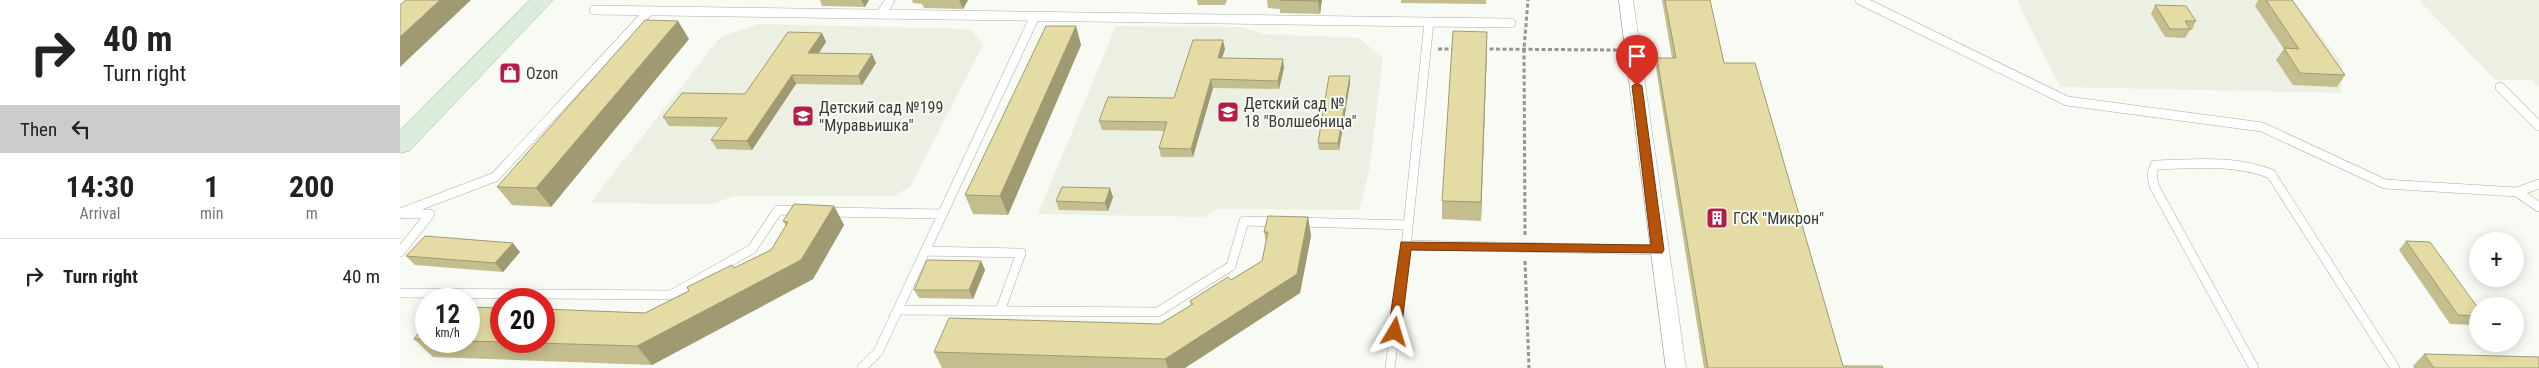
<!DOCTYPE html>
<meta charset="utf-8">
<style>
body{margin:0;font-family:"Roboto Condensed",sans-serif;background:#f6f6f6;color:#222;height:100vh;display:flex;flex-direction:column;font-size:19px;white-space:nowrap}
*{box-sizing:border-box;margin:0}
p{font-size:16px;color:#767676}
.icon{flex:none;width:28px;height:28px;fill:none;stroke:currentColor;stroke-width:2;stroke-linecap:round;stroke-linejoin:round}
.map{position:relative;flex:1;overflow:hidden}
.panel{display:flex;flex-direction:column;background:#fff;width:400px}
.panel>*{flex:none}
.top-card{background:#fff;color:#222;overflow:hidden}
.tools{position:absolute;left:2069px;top:232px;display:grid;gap:10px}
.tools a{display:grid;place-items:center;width:55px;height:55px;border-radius:50%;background:#fff;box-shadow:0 2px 12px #0003;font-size:25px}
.speed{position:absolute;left:15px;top:288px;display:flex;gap:10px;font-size:25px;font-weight:700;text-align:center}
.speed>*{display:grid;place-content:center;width:65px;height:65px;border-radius:50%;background:#fff;box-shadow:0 2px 12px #0003;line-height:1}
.speed small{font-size:12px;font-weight:400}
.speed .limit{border:8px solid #d22;background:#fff;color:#111}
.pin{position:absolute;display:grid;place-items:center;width:42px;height:42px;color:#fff;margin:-51px -21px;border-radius:50% 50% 50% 0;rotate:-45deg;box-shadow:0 0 5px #0007}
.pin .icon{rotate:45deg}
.me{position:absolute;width:55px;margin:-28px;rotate:7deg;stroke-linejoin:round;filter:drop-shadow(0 0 4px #0008)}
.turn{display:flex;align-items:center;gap:18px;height:105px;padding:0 20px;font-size:22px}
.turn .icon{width:65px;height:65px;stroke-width:2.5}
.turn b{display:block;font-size:35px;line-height:42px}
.then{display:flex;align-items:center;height:48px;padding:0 20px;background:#0003;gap:10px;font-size:19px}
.eta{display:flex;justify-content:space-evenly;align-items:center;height:85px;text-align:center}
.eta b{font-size:30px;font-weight:700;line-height:35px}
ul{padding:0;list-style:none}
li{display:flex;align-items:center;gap:15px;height:75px;padding:0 20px;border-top:1px solid #e0e0e0}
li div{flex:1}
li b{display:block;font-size:19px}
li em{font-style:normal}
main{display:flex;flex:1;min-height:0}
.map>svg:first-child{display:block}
.built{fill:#ebf0e2}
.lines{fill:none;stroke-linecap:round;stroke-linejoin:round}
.lane-casing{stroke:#acaea8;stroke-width:10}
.street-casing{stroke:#acaea8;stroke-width:1}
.secondary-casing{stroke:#acaea8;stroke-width:1}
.path{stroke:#949691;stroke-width:3;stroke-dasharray:4 2.5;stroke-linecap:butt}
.lane{stroke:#fff;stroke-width:9}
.street{fill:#fff;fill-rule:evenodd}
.secondary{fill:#dceddc;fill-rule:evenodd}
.wall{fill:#c4bd8d}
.shaded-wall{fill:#a09a73}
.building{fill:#e4dca4;stroke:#a09a73}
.route{fill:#b45309;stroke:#753606}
.labels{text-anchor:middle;stroke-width:4;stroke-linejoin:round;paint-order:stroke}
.poi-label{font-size:16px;fill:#3a3b38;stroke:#f8fbf4;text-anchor:start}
</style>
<main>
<section class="panel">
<div class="top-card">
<div class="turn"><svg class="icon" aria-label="right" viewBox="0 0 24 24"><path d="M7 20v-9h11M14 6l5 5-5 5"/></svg><div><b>40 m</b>Turn right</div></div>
<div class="then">Then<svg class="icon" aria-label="left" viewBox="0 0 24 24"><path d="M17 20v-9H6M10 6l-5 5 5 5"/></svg></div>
</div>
<div class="eta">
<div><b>14:30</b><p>Arrival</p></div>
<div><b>1</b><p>min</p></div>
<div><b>200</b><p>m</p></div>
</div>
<ul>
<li><svg class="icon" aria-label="right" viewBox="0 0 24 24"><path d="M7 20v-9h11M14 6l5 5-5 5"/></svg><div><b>Turn right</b></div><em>40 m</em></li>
</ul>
</section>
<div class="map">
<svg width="2139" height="368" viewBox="0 0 2139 368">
<rect width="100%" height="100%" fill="#f8fbf4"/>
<!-- built -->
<path class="built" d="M 1617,0 L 1893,0 L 1942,63 L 1941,93 L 1660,87 Z
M 2019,0 L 2139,0 L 2139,87 L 2132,80 L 2095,80 Z
M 358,24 L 571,29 L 583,45 L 510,187 L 493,196 L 334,196 L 313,204 L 190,203 L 318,40 L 325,35 Z
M 716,26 L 842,27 L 864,34 L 959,38 L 983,58 L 970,166 L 959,210 L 819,209 L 804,217 L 638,214 Z"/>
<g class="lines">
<!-- lane casing -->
<g class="lane-casing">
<path id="lane" d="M 1460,0 L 1667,101 L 1862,127 L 1985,184 L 2117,192 L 2139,184
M 194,10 L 1029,22
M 481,14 L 490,0
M 2100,87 L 2139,126
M 2117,192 L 2139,207
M 427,212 L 543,214
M 0,213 L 95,177 L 249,11
M 898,222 L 1008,225
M 1006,245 L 1258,250
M 525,251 L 621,253 L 600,311
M 0,252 L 30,214 L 3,214
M 0,293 L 271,295 L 352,249 L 378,210 L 401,211
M 498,310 L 758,312 L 831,266 L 844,221 L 877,222
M 462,368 L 478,352 L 635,16
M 990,368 L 1007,237 L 1029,22 L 1111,23
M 1854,368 L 1754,186 L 1752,173 L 1755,165 C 1794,164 1834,159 1871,174 L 1995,368"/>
</g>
<!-- street casing -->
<g class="street-casing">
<path id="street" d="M 1219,0 L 1233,0 L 1286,368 L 1266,368 Z"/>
</g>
<!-- secondary casing -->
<g class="secondary-casing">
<path id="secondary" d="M 130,0 L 153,0 L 9,151 L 0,153 L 0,131 Z"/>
</g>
<!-- path -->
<path class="path" d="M 1038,49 L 1054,49
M 1083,49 L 1217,50
M 1125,235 L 1124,49 L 1128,0
M 1125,261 L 1129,368"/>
<!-- lane -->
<use href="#lane" class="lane"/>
<!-- street -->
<use href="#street" class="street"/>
<!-- secondary -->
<use href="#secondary" class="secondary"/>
</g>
<!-- wall -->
<path class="wall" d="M 420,0 L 469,0 L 465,7 L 422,6 Z
M 512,0 L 568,0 L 563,9 L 524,8 L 522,4 L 513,3 Z
M 797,0 L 827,0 L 825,5 L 798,5 Z
M 867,0 L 922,0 L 920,14 L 880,13 L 880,9 L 868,8 Z
M 1001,0 L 1086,0 L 1086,4 L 1001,3 Z
M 1262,0 L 1310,0 L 1324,63 L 1443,366 L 1483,368 L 1304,368 L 1256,68 L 1257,58 L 1272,58 Z
M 1858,0 L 1892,0 L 1945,75 L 1937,87 L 1893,85 L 1876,60 L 1884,49 L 1855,6 Z
M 1755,5 L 1796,21 L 1792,30 L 1790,30 L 1785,38 L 1765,37 L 1751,14 Z
M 676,26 L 681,45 L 608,215 L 573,214 L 565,195 Z
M 1087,32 L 1081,221 L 1042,219 L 1042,201 Z
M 422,33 L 426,42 L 419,53 L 472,54 L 476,63 L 462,85 L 396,84 L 352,150 L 317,149 L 311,140 L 321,127 L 269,126 L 263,117 L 345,94 Z
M 289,39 L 151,207 L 112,205 L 97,187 Z
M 825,49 L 822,58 L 884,68 L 879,89 L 813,88 L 793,157 L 761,157 L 759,148 L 764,131 L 702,130 L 699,121 L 774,98 Z
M 950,83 L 939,150 L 919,150 L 918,143 Z
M 710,188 L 713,197 L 708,211 L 659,210 L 656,201 Z
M 434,206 L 444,225 L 413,279 L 252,365 L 33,357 L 14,339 L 26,324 L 26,341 L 69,341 L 69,307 L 245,313 L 371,250 L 386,226 L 383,221 Z
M 908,217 L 911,236 L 900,293 L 785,368 L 542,368 L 534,352 L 760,324 L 791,305 L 790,301 L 831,280 L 862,261 L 866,242 L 864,232 Z
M 2006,241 L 2078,308 L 2078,322 L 2075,325 L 2050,324 L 1999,250 Z
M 120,252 L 103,272 L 15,265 L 6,256 Z
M 581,261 L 585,270 L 573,299 L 519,298 L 514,290 Z
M 2024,354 L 2139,368 L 2014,368 L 2013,366 Z"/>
<!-- shaded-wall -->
<path class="shaded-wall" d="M 40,0 L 71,0 L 0,67 L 0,37 Z
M 461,0 L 469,0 L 465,7 Z
M 559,0 L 568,0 L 563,9 Z
M 918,0 L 922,0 L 920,14 L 918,1 Z
M 278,21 L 289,39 L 151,207 L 136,188 Z
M 676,26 L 681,45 L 608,215 L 600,196 Z
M 1087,32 L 1087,50 L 1081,221 L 1081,202 Z
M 422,33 L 426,42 L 413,62 L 408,53 Z
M 823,40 L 825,49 L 819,67 L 818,58 Z
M 472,54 L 476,63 L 462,85 L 458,76 Z
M 883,59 L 884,68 L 879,89 L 878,81 Z
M 392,75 L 396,84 L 352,150 L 347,141 Z
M 950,76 L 950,83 L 939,150 L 938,143 Z
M 811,79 L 813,88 L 793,157 L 791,149 Z
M 710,188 L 713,197 L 708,211 L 705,203 Z
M 434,206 L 444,225 L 413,279 L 252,365 L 237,346 Z
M 908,217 L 911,236 L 900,293 L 785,368 L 768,368 L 765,359 Z
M 113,243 L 120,252 L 103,272 L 95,263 Z
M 581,261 L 585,270 L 573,299 L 569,290 Z"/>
<!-- building -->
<path class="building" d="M 6,0 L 40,0 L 0,37 L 0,5 Z
M 879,0 L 918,0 L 918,1 Z
M 1265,0 L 1310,0 L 1324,63 L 1355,63 L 1443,366 L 1482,366 L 1483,368 L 1308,368 L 1257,58 L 1276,58 Z
M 1866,0 L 1892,0 L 1945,75 L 1900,73 L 1884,48 L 1899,49 Z
M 1755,5 L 1786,6 L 1796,21 L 1785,21 L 1790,29 L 1770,29 Z
M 245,20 L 278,21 L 136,188 L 97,187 Z
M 646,26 L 676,26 L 600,196 L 565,195 Z
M 1053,31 L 1087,32 L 1081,202 L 1042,201 Z
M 388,32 L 422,33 L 408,53 L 472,54 L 458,76 L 392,75 L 347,141 L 311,140 L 327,118 L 263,117 L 282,93 L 345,94 Z
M 793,40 L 823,40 L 818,58 L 883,59 L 878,81 L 811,79 L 791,149 L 759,148 L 767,122 L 699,121 L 708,97 L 774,98 Z
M 929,76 L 950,76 L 938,143 L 918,143 Z
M 662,187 L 710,188 L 705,203 L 656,201 Z
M 394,204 L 434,206 L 401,260 L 237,346 L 69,341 L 69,307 L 101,308 L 101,341 L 144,341 L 144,309 L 245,313 L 289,291 L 287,287 L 332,265 L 334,268 L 371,250 L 388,222 L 383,221 Z
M 868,216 L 908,217 L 897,274 L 765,359 L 534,352 L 549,318 L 760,324 L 793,304 L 790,301 L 828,277 L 831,280 L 862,261 L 868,232 L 864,232 Z
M 25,236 L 113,243 L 95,263 L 6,256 Z
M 2006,241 L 2030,242 L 2078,308 L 2078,316 L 2058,315 Z
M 527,260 L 581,261 L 569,290 L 514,290 Z
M 26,324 L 26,339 L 14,339 Z
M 2024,354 L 2139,357 L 2139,368 L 2034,368 Z"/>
<!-- route -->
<path class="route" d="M 1237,83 L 1242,86 L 1264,250 L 1262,253 L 1011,250 L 1001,332 L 999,335 L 990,335 L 988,332 L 1001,242 L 1251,245 L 1232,86 Z"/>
<!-- icons -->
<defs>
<g id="shop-square" transform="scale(1.125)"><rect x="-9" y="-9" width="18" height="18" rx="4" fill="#b11f47" stroke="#f8fbf4"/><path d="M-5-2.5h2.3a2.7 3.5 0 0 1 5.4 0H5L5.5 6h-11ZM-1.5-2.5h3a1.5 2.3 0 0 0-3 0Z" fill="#fff"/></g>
<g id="school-square" transform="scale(1.125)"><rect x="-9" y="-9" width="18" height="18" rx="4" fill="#b11f47" stroke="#f8fbf4"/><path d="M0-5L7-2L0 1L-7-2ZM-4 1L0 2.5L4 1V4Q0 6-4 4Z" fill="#fff"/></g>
<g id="building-square" transform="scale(1.125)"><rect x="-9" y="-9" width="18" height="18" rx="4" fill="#b11f47" stroke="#f8fbf4"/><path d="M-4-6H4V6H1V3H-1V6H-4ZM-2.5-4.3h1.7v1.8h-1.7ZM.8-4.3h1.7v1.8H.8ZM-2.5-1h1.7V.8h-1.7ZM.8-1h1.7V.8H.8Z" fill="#fff"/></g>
</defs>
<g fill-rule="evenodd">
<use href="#shop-square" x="110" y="73"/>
<use href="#school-square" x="828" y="112"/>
<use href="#school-square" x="403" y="116"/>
<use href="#building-square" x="1317" y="218"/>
</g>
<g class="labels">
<!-- poi labels -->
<g class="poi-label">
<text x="126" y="79">Ozon</text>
<text x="844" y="109">Детский сад №<tspan x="844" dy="18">18 "Волшебница"</tspan></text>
<text x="419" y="113">Детский сад №199<tspan x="419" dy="18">"Муравьишка"</tspan></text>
<text x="1333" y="224">ГСК "Микрон"</text>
</g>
</g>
</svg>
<div class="tools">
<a>+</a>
<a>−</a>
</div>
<div class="speed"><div>12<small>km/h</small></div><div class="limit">20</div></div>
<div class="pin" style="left:1237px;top:86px;background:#d93025"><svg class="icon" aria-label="arrive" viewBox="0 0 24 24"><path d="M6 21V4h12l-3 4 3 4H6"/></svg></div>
<svg class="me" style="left:995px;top:332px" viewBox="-20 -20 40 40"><path d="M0-17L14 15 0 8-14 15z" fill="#b45309" stroke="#fff" stroke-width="4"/></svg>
</div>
</main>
